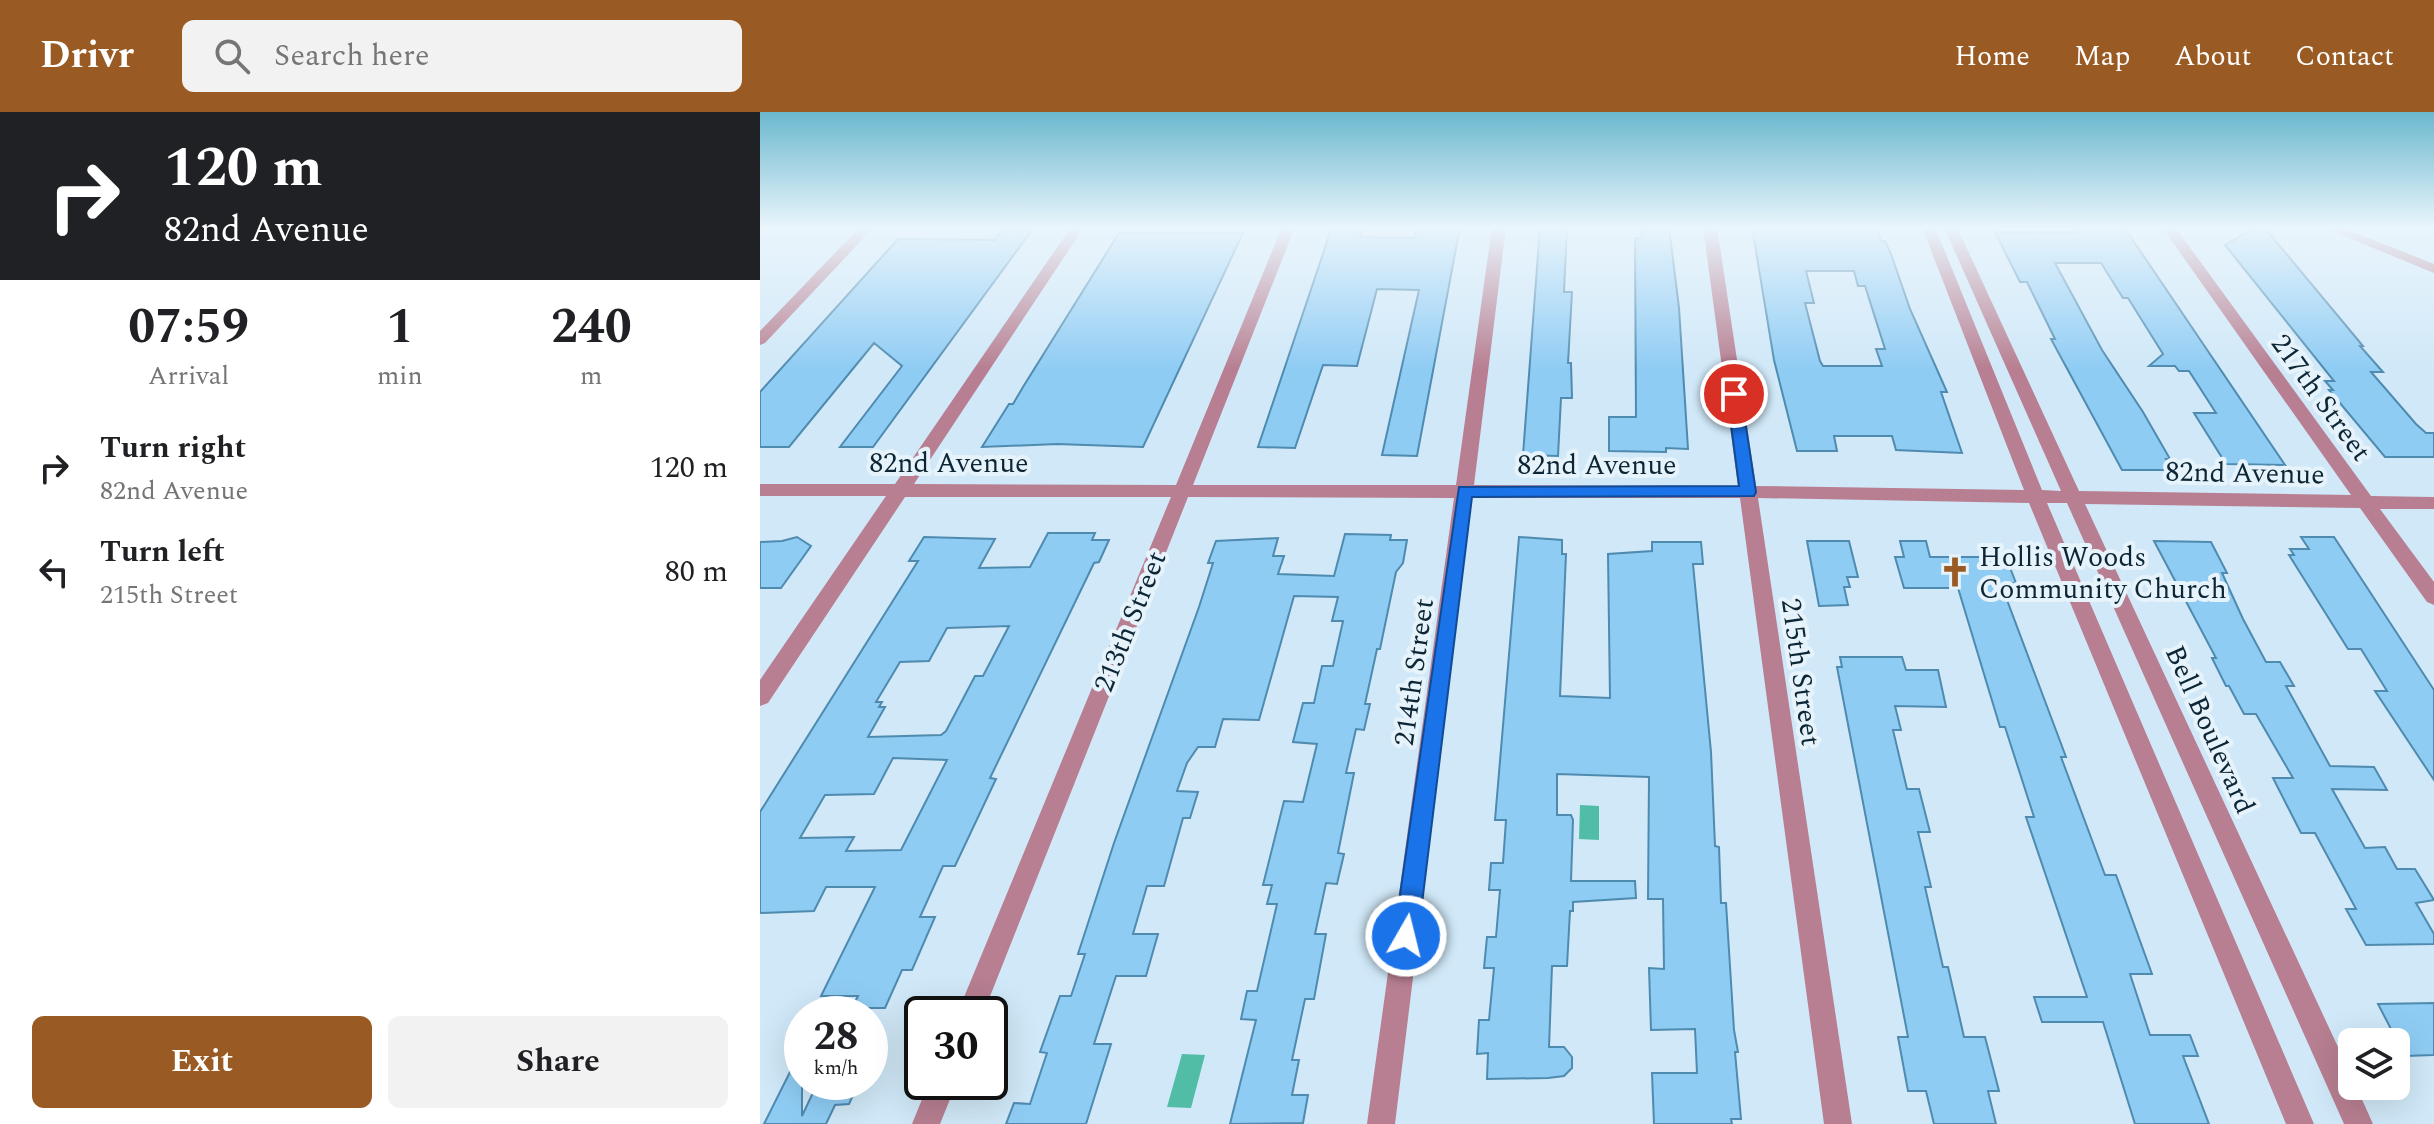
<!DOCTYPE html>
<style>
body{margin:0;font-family:Spectral,serif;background:#f2f2f2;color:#202124;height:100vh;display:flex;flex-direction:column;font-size:30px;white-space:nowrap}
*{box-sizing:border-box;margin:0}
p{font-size:26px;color:#757577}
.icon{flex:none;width:44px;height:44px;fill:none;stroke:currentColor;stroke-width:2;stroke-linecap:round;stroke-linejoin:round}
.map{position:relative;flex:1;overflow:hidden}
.sheet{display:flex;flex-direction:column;background:#fff;width:760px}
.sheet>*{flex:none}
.guide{background:#202124;color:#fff;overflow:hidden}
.tools{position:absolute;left:1578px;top:916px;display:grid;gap:16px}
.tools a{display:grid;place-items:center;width:72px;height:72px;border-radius:12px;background:#fff;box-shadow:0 8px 32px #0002;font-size:40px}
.speed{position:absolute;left:24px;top:884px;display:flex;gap:16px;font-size:40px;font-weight:700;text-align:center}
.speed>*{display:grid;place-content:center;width:104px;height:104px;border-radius:50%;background:#fff;box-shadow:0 8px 32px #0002;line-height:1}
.speed small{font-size:20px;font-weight:400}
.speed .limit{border:4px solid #111;border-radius:12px;background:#fff;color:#111}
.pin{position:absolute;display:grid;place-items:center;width:68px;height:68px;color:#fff;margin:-34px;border:4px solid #fff;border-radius:50%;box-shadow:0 2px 8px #0007}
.me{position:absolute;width:88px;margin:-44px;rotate:8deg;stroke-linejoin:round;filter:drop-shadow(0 0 6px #0008)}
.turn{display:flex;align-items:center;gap:28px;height:168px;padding:0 32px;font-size:36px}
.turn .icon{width:104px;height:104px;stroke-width:2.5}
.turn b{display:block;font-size:56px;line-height:68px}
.eta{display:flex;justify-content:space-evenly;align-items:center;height:136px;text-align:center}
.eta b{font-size:48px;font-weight:700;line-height:56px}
.button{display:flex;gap:16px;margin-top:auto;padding:16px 32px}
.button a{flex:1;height:92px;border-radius:12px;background:#9a5a23;color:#fff;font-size:32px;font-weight:700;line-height:92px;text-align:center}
.button a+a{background:#f2f2f2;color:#202124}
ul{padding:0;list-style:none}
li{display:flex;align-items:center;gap:24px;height:104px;padding:0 32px}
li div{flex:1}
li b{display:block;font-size:30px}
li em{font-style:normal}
header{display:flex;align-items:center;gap:48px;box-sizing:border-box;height:112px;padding:0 40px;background:#9a5a23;color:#fff}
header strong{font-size:38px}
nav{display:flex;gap:44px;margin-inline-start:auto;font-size:28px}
.search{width:560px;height:72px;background:#f2f2f2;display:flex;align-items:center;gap:20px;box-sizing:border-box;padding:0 28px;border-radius:12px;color:#757577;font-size:30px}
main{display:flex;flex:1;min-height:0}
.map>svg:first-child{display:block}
.water{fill:#51bda7}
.building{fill:#8fccf4;stroke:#4f8aaf;stroke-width:2;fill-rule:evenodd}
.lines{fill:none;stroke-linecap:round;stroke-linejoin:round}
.minor{fill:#b77f91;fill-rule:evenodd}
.route{fill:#1a73e8;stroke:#114b97;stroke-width:2}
.labels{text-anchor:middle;stroke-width:8;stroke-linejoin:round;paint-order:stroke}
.street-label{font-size:28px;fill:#0d2635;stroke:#e7f3fb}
.poi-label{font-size:28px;fill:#0d2635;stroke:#e7f3fb;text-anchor:start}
</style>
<header>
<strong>Drivr</strong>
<div class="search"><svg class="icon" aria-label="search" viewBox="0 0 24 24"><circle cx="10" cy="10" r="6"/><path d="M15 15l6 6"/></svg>Search here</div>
<nav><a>Home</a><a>Map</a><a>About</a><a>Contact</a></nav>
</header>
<main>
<section class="sheet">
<div class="guide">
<div class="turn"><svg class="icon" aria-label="right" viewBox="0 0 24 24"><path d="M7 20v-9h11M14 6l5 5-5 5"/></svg><div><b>120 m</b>82nd Avenue</div></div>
</div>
<div class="eta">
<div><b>07:59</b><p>Arrival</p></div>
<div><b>1</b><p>min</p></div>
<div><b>240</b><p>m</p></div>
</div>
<ul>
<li><svg class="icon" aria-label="right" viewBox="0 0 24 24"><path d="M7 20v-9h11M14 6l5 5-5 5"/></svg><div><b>Turn right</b><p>82nd Avenue</p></div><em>120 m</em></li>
<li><svg class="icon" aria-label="left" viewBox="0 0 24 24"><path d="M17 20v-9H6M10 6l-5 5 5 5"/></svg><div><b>Turn left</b><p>215th Street</p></div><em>80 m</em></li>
</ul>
<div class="button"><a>Exit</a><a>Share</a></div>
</section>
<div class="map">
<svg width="1674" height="1012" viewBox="0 0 1674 1012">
<rect width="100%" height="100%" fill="#d0e8f8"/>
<!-- water -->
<path class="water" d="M 820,693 L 839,694 L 839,728 L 819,727 Z
M 422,942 L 445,943 L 431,996 L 407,995 Z"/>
<!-- building -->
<path class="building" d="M 572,115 L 603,115 L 600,125 L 654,126 L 657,115 L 700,115 L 657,344 L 622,343 L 659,178 L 617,177 L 597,254 L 563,253 L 535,336 L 498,335 Z
M 780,115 L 807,115 L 804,180 L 812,180 L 808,251 L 811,251 L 812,286 L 801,286 L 798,344 L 763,343 Z
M 881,115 L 909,115 L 919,196 L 928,337 L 906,336 L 906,340 L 849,339 L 849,305 L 876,305 L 875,126 L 882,126 Z
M 992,115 L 1116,115 L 1121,129 L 1125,129 L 1131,142 L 1150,197 L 1187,280 L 1181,280 L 1202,341 L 1136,338 L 1132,324 L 1074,324 L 1077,339 L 1037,339 L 1014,248 ZM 1046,159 L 1094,159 L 1098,174 L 1105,174 L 1125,237 L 1116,237 L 1122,254 L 1063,254 L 1060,249 L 1045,191 L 1054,191 Z
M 1315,115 L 1364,115 L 1525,353 L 1466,352 L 1434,301 L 1456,301 L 1429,259 L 1419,259 L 1415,254 L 1389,254 L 1403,242 L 1368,186 L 1363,186 L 1341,151 L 1295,151 L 1342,238 L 1383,300 L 1410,347 L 1406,347 L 1412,358 L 1362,358 L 1291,227 L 1295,227 L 1267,170 L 1260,170 L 1235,120 L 1318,120 Z
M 1496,115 L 1504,115 L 1603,234 L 1600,234 L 1623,260 L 1611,260 L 1656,312 L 1666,321 L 1674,321 L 1674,345 L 1625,345 L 1569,278 L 1573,278 L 1565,269 L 1574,269 L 1465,133 Z
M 242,118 L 272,118 L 113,335 L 80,335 L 142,254 L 114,231 L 29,335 L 0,335 L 0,280 L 138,127 L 235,128 Z
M 359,121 L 483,121 L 383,335 L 297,332 L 222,335 L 249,292 L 253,292 L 263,275 Z
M 288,421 L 335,421 L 332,428 L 349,428 L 339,450 L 334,451 L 230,666 L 236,667 L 195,754 L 183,754 L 160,805 L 175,805 L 152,858 L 142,858 L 125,896 L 92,896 L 98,884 L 61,884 L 115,775 L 66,775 L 54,799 L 0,801 L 0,700 L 158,449 L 149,449 L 164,425 L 235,427 L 219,456 L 270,455 ZM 249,514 L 223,564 L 215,564 L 186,619 L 181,623 L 108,625 L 125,595 L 119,595 L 122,590 L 116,590 L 140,550 L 169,549 L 187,516 ZM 133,646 L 187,648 L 141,738 L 86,739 L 94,725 L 40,726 L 65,683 L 114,682 Z
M 585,422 L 631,423 L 630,428 L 647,428 L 643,451 L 636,460 L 620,537 L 617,537 L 605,592 L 610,592 L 604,618 L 596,617 L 586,661 L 594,661 L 578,741 L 584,742 L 577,772 L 566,771 L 555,822 L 566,822 L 554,887 L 545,887 L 532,948 L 539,948 L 532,983 L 548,983 L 543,1011 L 470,1012 L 496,908 L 481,907 L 487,879 L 497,879 L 517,792 L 507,792 L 512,773 L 503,773 L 524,689 L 543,690 L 557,632 L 533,630 L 543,591 L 554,591 L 562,554 L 573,554 L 583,509 L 572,509 L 578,485 L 534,484 L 499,608 L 463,607 L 455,635 L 438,635 L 427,651 L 417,679 L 438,680 L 430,706 L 423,706 L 404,774 L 387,774 L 373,822 L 398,822 L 386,864 L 356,864 L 334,932 L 351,932 L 326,1012 L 246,1012 L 254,991 L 270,992 L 287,941 L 280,940 L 300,884 L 311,884 L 325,842 L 318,842 L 354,731 L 439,495 L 453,451 L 448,451 L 456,429 L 518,426 L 513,444 L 524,444 L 518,462 L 574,464 Z
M 37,425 L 51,434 L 21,476 L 0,476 L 0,430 L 22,429 Z
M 759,425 L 802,428 L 802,442 L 806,442 L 800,584 L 850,586 L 848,442 L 892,439 L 892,430 L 941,430 L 943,452 L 933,452 L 951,640 L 955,734 L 959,735 L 961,791 L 966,791 L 974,918 L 978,940 L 975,940 L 981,1007 L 971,1007 L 972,1012 L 894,1012 L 892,961 L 937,961 L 935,917 L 891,918 L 889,856 L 904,857 L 903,787 L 888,787 L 889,665 L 797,662 L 797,703 L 811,703 L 813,708 L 811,769 L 875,769 L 876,786 L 813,790 L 813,799 L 810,799 L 807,854 L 792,854 L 789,935 L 804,935 L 812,945 L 812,956 L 804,964 L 788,966 L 727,967 L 728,941 L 717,942 L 719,908 L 729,908 L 734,856 L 724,856 L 727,825 L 736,825 L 740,778 L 729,778 L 731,751 L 743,751 L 746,708 L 735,708 Z
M 1541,425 L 1574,425 L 1674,578 L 1674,668 L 1615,579 L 1627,579 L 1601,537 L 1588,537 L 1529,443 L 1534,443 L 1530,437 L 1549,437 Z
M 1047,429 L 1089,429 L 1098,465 L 1087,465 L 1090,475 L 1084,475 L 1088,493 L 1059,494 Z
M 1140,429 L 1166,429 L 1170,445 L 1236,445 L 1237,448 L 1247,448 L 1256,471 L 1245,472 L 1248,480 L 1244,480 L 1306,645 L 1301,645 L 1345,763 L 1356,763 L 1392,862 L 1370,862 L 1390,923 L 1430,923 L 1438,944 L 1423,944 L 1449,1012 L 1375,1012 L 1343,910 L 1282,910 L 1274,885 L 1327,885 L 1266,705 L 1274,705 L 1245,615 L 1240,615 L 1198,476 L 1144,476 L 1135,445 L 1144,445 Z
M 1394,429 L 1451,430 L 1467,461 L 1462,461 L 1483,507 L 1506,550 L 1520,550 L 1534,574 L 1526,574 L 1570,654 L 1614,655 L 1627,678 L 1572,677 L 1605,736 L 1625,735 L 1637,757 L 1655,757 L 1674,788 L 1656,791 L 1674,822 L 1674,832 L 1606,833 L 1586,797 L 1596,797 L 1555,721 L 1541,721 L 1513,666 L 1533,666 L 1496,602 L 1484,602 L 1469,574 L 1466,574 L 1452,546 L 1456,546 Z
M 1080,545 L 1142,545 L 1146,558 L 1178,558 L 1186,595 L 1135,594 L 1141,618 L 1133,618 L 1147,677 L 1159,677 L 1170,720 L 1158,720 L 1171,775 L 1165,775 L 1183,855 L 1188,855 L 1204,925 L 1225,925 L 1239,979 L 1228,979 L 1236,1012 L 1174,1012 L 1166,979 L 1148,979 L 1138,925 L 1148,925 L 1077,555 L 1082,555 Z
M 1674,891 L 1674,943 L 1645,944 L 1618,892 Z
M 42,936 L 42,1004 L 58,970 L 99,970 L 89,992 L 75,993 L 66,1012 L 4,1012 Z"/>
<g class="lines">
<!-- minor -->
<path class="minor" d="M 100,115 L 114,115 L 5,231 L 0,233 L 0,219 Z
M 311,115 L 324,115 L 154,372 L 416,373 L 522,115 L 535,115 L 433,373 L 696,373 L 732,115 L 746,115 L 714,373 L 978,374 L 943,115 L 957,115 L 996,374 L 1264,378 L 1162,115 L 1175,115 L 1282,378 L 1301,379 L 1184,115 L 1197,115 L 1319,379 L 1591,383 L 1402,115 L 1415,115 L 1611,384 L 1674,385 L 1674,397 L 1620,397 L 1674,470 L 1674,493 L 1667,490 L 1600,396 L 1325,392 L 1592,965 L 1592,974 L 1596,974 L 1613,1012 L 1584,1012 L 1307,391 L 1287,391 L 1554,1012 L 1526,1012 L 1269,391 L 998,386 L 1092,1012 L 1064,1012 L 980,386 L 712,386 L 635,1012 L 607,1012 L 694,386 L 428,385 L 223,902 L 197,902 L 411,385 L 145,385 L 8,591 L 0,594 L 0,568 L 126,384 L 0,384 L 0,372 L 135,372 Z
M 1562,115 L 1581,115 L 1674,152 L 1674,161 Z
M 169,970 L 197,970 L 180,1012 L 152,1012 Z"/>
</g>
<!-- sky -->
<linearGradient id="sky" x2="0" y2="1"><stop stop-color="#6bb8ce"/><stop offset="0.45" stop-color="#eaf5fc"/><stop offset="1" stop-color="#eaf5fc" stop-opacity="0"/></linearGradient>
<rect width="1674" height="257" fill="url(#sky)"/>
<!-- route -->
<path class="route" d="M 974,278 L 981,282 L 996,380 L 994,384 L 712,385 L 658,824 L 654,832 L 646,835 L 638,832 L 634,824 L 699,375 L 979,374 L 967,282 Z"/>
<!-- icons -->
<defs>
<g id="church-bare" transform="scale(2.4)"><path d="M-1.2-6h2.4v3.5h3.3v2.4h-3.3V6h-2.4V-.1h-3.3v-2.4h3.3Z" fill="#9a5a23" stroke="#e7f3fb" stroke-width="2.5" paint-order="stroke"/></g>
</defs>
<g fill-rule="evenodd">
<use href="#church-bare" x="1195" y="460"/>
</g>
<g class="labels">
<!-- street labels -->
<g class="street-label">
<text transform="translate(1562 285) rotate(54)" y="10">217th Street</text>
<text x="189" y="360">82nd Avenue</text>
<text x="837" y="362">82nd Avenue</text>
<text transform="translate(1485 360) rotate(1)" y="10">82nd Avenue</text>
<text transform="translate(369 509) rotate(-68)" y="10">213th Street</text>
<text transform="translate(653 560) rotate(-82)" y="10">214th Street</text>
<text transform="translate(1042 560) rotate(82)" y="10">215th Street</text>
<text transform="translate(1451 617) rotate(66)" y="10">Bell Boulevard</text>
</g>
<!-- poi labels -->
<g class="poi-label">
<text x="1219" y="454">Hollis Woods<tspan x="1219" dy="32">Community Church</tspan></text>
</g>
</g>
</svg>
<div class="tools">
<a><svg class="icon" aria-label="layers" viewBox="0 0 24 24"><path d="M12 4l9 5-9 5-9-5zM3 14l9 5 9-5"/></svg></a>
</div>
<div class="speed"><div>28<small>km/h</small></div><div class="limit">30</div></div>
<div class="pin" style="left:974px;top:282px;background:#d93025"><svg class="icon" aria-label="arrive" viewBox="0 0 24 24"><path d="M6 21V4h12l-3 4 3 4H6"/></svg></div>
<svg class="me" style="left:646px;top:824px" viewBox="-20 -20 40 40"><circle r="17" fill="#1a73e8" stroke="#fff" stroke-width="3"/><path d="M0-11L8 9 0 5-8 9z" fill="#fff"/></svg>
</div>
</main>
